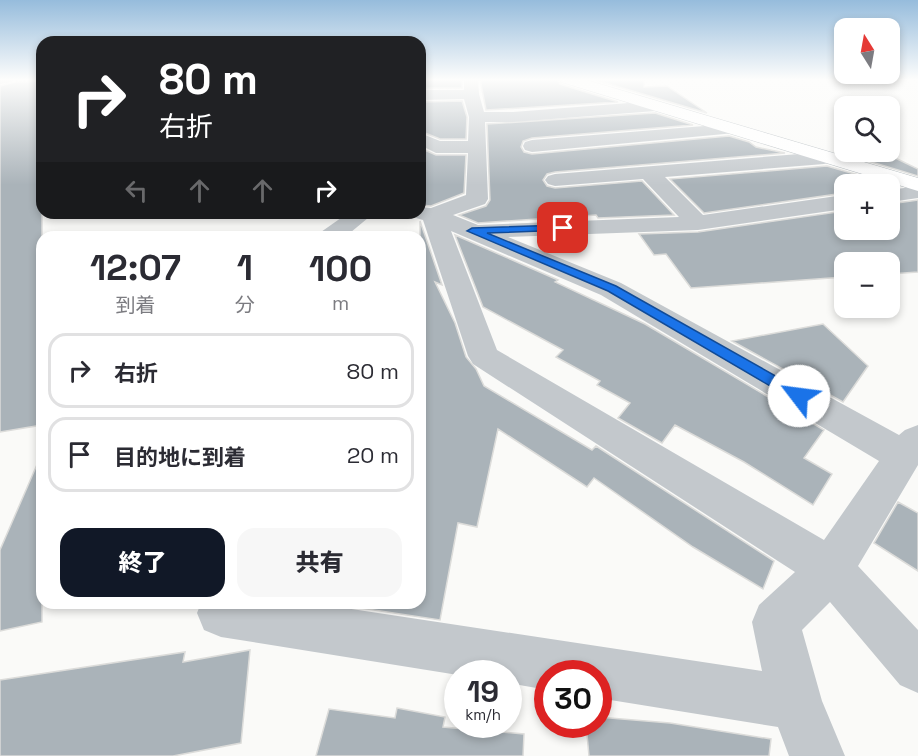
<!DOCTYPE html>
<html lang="ja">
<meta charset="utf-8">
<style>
body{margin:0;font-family:"Space Grotesk","Noto Sans JP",sans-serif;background:#f7f7f7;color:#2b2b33;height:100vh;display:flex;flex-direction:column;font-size:22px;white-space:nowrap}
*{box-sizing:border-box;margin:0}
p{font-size:20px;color:#7c7c81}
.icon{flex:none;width:33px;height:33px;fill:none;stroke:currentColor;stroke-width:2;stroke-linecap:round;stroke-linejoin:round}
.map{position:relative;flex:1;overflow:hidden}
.panel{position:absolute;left:36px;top:231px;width:390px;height:378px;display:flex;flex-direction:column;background:#fff;border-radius:18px;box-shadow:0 3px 9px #0003}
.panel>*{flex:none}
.guide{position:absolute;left:36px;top:36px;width:390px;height:183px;border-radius:18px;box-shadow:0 3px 9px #0003;background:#202124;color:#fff;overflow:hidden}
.needle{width:39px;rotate:349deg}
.controls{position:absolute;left:834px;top:18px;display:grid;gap:12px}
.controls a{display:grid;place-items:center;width:66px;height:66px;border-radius:12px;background:#fff;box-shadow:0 3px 9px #0003;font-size:30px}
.speed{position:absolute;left:444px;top:660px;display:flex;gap:12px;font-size:30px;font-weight:700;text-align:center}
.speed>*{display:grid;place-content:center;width:78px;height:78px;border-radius:50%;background:#fff;box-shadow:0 3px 9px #0003;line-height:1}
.speed small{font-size:15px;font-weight:400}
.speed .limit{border:9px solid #d22;background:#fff;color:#111}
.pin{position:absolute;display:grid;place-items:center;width:51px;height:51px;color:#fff;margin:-26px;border-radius:12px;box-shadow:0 3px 9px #0006}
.me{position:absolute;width:66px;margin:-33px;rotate:300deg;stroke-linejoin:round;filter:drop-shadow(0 0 4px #0008)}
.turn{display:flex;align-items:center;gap:21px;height:126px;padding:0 24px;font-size:27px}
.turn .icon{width:78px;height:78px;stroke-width:2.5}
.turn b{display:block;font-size:42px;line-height:51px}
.lanes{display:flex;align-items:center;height:57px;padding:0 24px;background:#0003;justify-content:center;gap:30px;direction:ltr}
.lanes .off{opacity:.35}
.eta{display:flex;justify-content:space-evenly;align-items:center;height:102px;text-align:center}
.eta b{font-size:36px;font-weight:800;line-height:42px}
.cta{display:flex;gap:12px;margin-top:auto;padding:12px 24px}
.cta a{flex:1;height:69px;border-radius:18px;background:#111827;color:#fff;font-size:24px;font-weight:800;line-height:69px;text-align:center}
.cta a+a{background:#f7f7f7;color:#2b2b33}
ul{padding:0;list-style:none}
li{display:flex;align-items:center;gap:18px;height:75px;margin:0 12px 9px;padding:0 12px;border:3px solid #e1e1e2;border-radius:18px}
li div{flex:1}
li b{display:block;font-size:22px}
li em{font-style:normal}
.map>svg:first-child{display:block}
.building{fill:#aab3b9;stroke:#dcdcda;stroke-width:1.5}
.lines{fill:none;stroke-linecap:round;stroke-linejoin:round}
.secondary-casing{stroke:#b3babf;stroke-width:1}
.street{fill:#c3c8cc;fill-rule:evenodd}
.secondary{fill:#fff;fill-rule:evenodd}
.route{fill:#1a73e8;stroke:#114b97;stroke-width:1.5}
</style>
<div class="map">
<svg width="918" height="756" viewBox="0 0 918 756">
<rect width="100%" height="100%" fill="#fafaf8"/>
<!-- building -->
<path class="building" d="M 420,79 L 462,79 L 462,88 L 420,88 Z
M 480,79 L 557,79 L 560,84 L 618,102 L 486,110 Z
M 592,79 L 644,79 L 644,87 L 667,86 L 707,113 Z
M 42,81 L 42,425 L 0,432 L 0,86 L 15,82 Z
M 462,101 L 467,117 L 466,139 L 440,139 L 420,131 L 420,102 Z
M 655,113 L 693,125 L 532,138 L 523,141 L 521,147 L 524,152 L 532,154 L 729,136 L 749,142 L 756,147 L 785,153 L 555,172 L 547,174 L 543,180 L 547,186 L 555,188 L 642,181 L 674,215 L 598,218 L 596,215 L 478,223 L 459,215 L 486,206 L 490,200 L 487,124 Z
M 420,148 L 436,155 L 466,155 L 464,193 L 431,206 L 420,205 Z
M 883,152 L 918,169 L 918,176 L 845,154 Z
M 827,166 L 889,184 L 844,184 L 844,193 L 704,213 L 670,179 Z
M 918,200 L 918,272 L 890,274 L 890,262 L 844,262 L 844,277 L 691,288 L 666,254 L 654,255 L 639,234 L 698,232 L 844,211 L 844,230 L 890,230 L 890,204 Z
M 420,221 L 442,285 L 435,282 L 455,323 L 466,357 L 476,369 L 484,386 L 592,450 L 596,446 L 774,561 L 763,589 L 693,547 L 594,478 L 587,487 L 498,429 L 477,527 L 458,523 L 440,620 L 334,604 L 420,603 Z
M 455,235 L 558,280 L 555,282 L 645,324 L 824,430 L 804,458 L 832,474 L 813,505 L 744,462 L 675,425 L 662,443 L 618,418 L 630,403 L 597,385 L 600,381 L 556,357 L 563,350 L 483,307 Z
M 823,324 L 868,366 L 843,402 L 732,341 Z
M 42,453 L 42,622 L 0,631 L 0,550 Z
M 898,502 L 918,513 L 918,571 L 874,543 Z
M 250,650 L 241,743 L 173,756 L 0,756 L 0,680 L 185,652 L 183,662 Z
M 397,708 L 445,717 L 443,727 L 524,734 L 523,756 L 316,756 L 329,709 L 395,718 Z
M 598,717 L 670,723 L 771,739 L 769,756 L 589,756 L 586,724 L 598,724 Z"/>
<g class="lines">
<!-- secondary casing -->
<g class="secondary-casing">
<path id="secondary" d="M 559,79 L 583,79 L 918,178 L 918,191 L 561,82 Z"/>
</g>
<!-- street -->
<path class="street" d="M 0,79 L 14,79 L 12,82 L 0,84 Z
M 464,79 L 478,79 L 479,94 L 484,112 L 513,112 L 655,101 L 663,106 L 655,111 L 513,122 L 485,122 L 488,199 L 485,204 L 453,215 L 478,225 L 679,217 L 643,179 L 555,186 L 548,184 L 545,180 L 548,176 L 555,174 L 824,152 L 831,154 L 834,158 L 831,162 L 824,164 L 665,177 L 703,215 L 844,195 L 844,209 L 698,230 L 508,237 L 621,283 L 899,435 L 905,430 L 918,425 L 918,465 L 858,566 L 918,630 L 918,693 L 900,685 L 830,602 L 802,630 L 822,701 L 845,756 L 789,756 L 778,727 L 598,698 L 598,674 L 548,674 L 548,690 L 508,683 L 508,674 L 458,675 L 221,637 L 204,630 L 197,613 L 201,603 L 312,603 L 762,671 L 752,622 L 759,605 L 795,572 L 473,364 L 468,356 L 423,220 L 416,218 L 413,213 L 420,213 L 420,207 L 431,208 L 466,195 L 468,153 L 436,153 L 420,145 L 420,133 L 440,141 L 468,141 L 469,117 L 464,99 L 420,100 L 420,90 L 464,90 ZM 451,231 L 601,295 L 879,461 L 824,540 L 497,350 Z
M 729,124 L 735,125 L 738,129 L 735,133 L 532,152 L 525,150 L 523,146 L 525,142 L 532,140 Z
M 918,186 L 918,198 L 890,202 L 890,190 Z
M 348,213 L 374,213 L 345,237 L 318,237 L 321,232 Z"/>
<!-- secondary -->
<use href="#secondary" class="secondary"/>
</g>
<!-- sky -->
<linearGradient id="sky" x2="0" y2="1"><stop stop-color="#96bcdc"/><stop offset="0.43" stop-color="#fdfdfc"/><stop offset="1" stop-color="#fdfdfc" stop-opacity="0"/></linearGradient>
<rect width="918" height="185" fill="url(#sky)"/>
<!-- route -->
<path class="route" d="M 563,225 L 567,226 L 567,230 L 487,233 L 616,286 L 804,392 L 806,396 L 804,400 L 794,400 L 608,291 L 467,231 L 472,228 Z"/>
</svg>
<div class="controls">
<a><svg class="needle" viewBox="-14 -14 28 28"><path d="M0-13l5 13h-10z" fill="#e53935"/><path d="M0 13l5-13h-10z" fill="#7c7c81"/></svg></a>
<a><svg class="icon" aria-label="search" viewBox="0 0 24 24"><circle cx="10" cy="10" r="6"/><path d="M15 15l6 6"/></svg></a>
<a>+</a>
<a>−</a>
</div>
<div class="speed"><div>19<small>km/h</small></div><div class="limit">30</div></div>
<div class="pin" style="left:563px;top:228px;background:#d93025"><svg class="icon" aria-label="arrive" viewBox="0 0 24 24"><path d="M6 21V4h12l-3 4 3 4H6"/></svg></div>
<svg class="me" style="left:799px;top:396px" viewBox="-20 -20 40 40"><circle r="19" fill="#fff"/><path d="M0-13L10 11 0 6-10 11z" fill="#1a73e8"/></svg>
<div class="guide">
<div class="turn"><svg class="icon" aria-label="right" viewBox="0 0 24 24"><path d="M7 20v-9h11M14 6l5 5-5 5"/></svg><div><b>80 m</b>右折</div></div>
<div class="lanes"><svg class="icon off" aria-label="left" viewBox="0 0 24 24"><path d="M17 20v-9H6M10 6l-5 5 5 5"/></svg><svg class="icon off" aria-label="ahead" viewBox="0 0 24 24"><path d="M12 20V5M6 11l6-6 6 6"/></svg><svg class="icon off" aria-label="ahead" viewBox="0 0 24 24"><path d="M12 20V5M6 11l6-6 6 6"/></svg><svg class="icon" aria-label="right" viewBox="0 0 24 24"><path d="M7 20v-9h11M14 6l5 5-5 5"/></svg></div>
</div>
<section class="panel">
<div class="eta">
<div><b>12:07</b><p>到着</p></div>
<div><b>1</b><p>分</p></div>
<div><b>100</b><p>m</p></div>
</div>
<ul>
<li><svg class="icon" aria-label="right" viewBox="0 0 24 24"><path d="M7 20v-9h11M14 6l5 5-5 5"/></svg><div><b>右折</b></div><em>80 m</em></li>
<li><svg class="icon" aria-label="arrive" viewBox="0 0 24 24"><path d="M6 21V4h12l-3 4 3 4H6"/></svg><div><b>目的地に到着</b></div><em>20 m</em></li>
</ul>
<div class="cta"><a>終了</a><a>共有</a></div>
</section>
</div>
